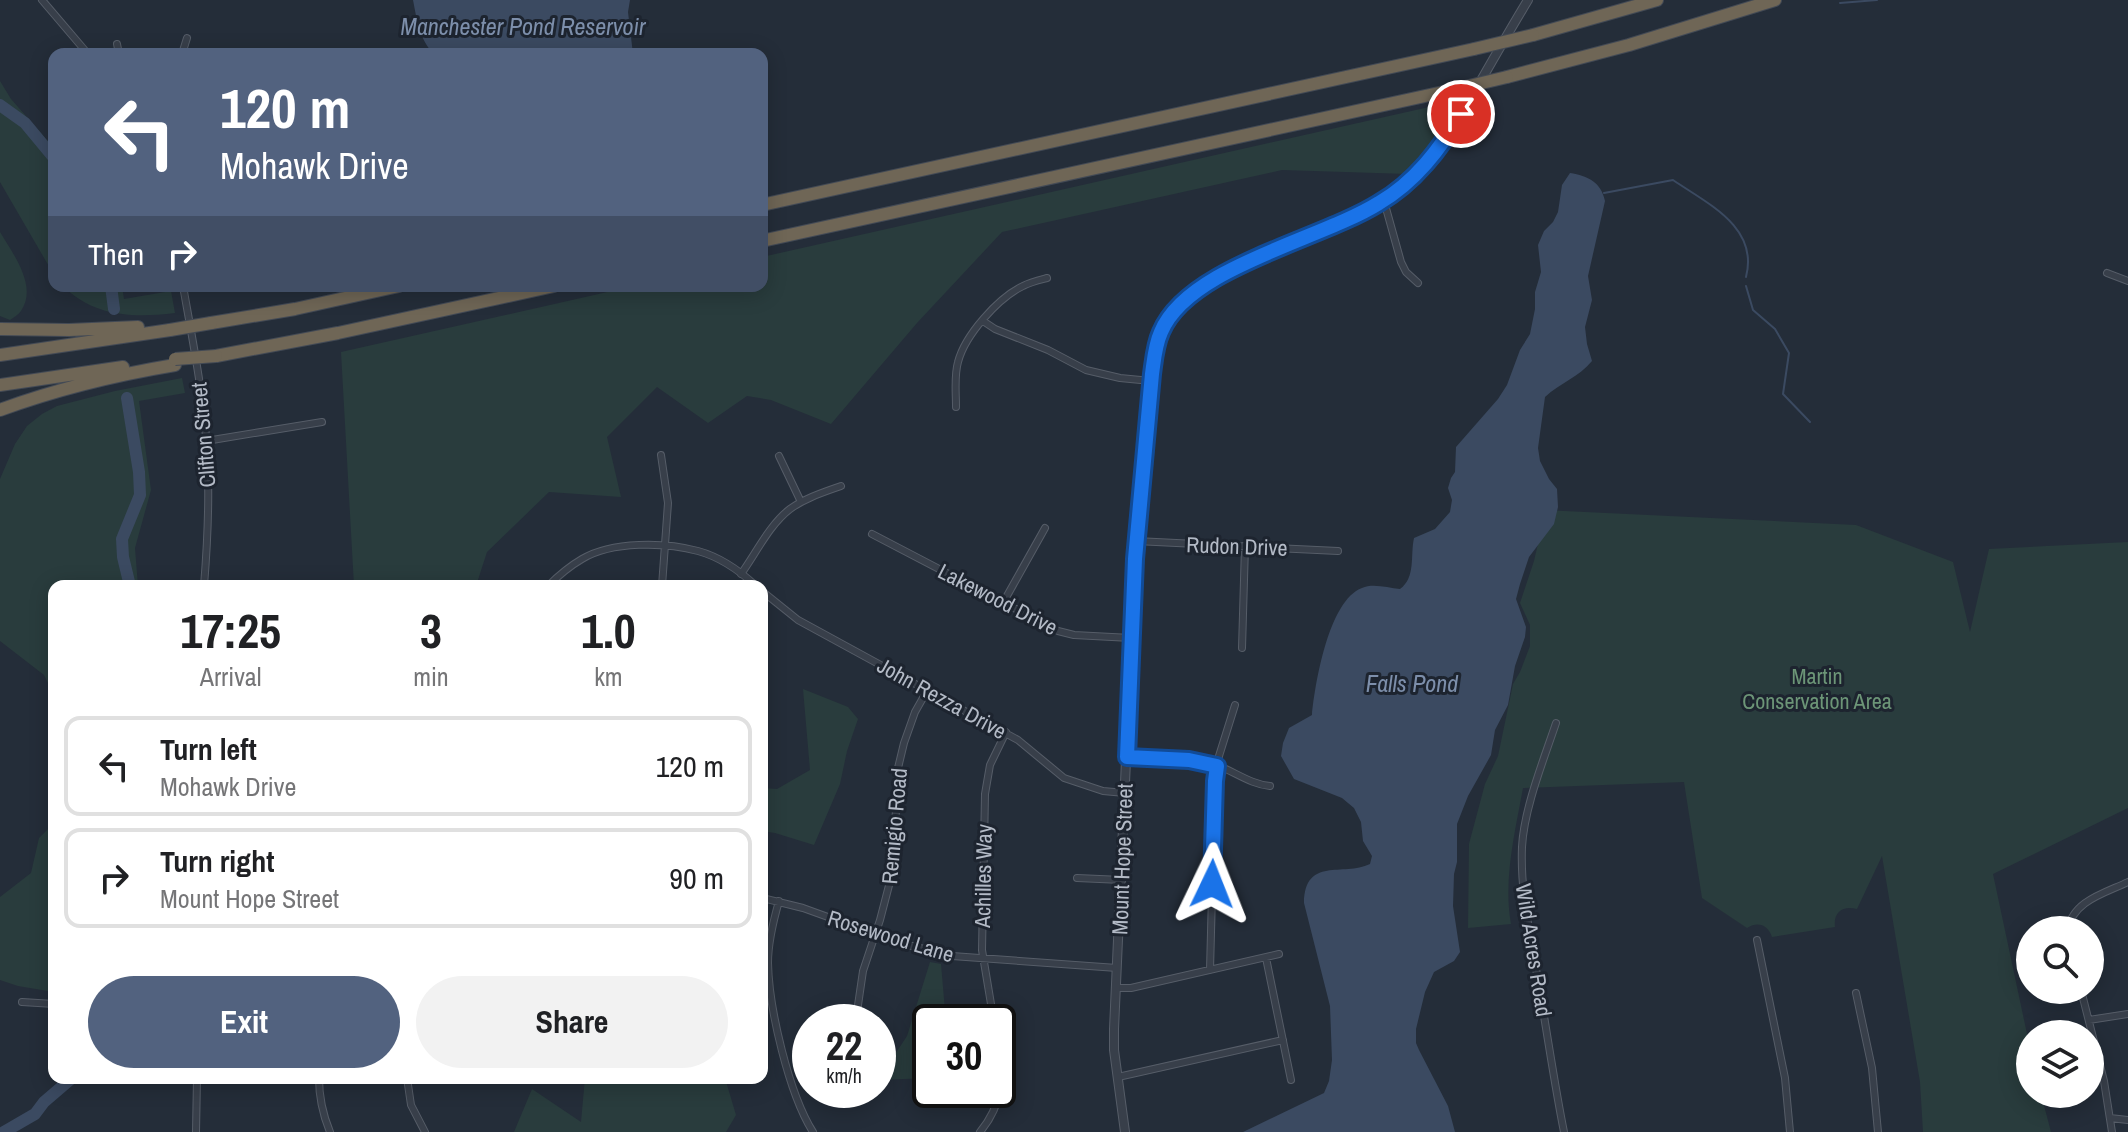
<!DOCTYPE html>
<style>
body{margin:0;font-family:"Archivo Narrow",sans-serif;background:#f2f2f2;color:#202124;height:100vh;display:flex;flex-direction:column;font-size:30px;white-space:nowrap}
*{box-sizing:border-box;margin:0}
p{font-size:26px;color:#757577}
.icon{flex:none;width:44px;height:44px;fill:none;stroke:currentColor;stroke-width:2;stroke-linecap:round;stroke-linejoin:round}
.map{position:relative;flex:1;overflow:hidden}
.side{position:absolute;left:48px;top:580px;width:720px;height:504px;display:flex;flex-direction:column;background:#fff;border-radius:16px;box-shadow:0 4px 20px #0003}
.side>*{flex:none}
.hud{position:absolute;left:48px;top:48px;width:720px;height:244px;border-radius:16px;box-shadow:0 4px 20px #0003;background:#52627f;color:#fff;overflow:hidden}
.fabs{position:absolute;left:2016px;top:916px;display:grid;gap:16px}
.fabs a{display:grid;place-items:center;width:88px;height:88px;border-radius:50%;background:#fff;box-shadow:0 4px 20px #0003;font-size:40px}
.speed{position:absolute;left:792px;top:1004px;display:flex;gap:16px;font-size:40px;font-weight:700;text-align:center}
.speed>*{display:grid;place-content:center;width:104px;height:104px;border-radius:50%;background:#fff;box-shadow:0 4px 20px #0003;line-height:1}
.speed small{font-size:20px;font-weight:400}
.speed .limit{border:4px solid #111;border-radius:12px;background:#fff;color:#111}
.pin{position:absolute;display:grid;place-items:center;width:68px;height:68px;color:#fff;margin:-34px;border:4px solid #fff;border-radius:50%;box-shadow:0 2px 8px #0007}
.me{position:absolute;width:88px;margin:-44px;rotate:2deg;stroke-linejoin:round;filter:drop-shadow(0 0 6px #0008)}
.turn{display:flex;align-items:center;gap:28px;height:168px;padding:0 40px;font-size:36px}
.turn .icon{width:104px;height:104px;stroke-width:2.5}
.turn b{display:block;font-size:56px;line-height:68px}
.then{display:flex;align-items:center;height:76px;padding:0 40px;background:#0003;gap:16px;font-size:30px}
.eta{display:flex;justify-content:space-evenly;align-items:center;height:136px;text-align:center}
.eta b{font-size:48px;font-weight:700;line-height:56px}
.cta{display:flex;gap:16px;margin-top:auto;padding:16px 40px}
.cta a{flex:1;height:92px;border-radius:48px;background:#52627f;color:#fff;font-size:32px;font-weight:700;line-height:92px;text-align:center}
.cta a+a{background:#f2f2f2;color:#202124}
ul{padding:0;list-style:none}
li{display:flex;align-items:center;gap:24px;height:100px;margin:0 16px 12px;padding:0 24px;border:4px solid #e0e0e0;border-radius:16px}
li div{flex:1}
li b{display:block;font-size:30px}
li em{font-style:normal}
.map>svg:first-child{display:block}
.green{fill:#293c3d}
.water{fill:#3b4a61}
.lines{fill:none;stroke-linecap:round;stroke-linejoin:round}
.stream{stroke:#3b4a61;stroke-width:2}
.river{stroke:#3b4a61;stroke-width:12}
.minor-casing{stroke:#565d68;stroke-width:8}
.tertiary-casing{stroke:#565d68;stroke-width:10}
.motorway-casing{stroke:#434a55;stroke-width:14}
.minor{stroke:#383f4a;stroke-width:6}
.tertiary{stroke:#383f4a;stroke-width:8}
.motorway{stroke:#6f6656;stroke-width:12}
.motorway-bridge-casing{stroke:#434a55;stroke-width:14;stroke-linecap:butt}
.motorway-bridge{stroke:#6f6656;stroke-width:12}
.route-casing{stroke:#114b97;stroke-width:20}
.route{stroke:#1a73e8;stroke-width:14}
.labels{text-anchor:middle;stroke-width:6;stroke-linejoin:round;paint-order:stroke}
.street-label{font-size:22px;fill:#b3bac6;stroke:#1d242f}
.park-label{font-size:22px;fill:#6c9577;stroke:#1d242f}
.water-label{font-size:24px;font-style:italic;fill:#7d8fab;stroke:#1d242f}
</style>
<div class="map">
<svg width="2128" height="1132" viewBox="0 0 2128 1132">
<rect width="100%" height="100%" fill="#242d39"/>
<!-- green -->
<path class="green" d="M 0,81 L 11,99 L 54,148 L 54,275 L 0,182 Z
M 1456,101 C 1442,132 1433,149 1408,174 L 1282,170 L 1002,232 L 917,323 L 831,424 L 771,400 L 747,396 L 708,423 L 657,387 L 607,437 L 621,497 L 549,492 L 487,552 L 476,586 L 354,586 L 341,352 L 634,286 L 762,286 L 762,257 Z
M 0,232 C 13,254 38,286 21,311 C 18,315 14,317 10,320 L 0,316 Z
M 63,286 L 122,286 L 124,299 L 171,291 L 175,313 C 134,318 94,317 63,286 Z
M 182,378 L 185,393 L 139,401 L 151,490 L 135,548 L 138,586 L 54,586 L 54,695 L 44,675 L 0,641 L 0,479 L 15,444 L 27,426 L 42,414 L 57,406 L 115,391 Z
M 1543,510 L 1856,525 L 1953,562 L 1970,632 L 1989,549 L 2128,542 L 2128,808 L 1993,874 L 2030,1048 L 2030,1094 L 2041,1094 L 2051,1132 L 1923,1132 L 1920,1082 L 1882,856 L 1857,909 C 1843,905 1833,912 1835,927 L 1772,937 C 1768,925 1758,921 1747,928 L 1702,898 L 1684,782 L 1523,788 C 1515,832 1503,880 1511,924 L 1468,928 L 1469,844 L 1485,784 L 1498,756 L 1513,684 L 1520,672 L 1530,646 L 1530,625 L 1520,603 L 1534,561 L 1540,535 Z
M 803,689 L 848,707 L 858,719 L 847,751 L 840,784 L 814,845 L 775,833 L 762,831 L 762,788 L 777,789 L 810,770 Z
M 54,823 L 54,992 L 18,986 L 0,980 L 0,897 L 31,873 L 39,838 Z
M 930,962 L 941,964 L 946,1022 L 930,1022 L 930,1078 L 878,1080 L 907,1036 Z
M 585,1078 L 725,1078 L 736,1115 L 726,1132 L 514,1132 L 532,1089 L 581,1122 Z"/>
<!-- water -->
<path class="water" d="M 413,0 L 630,0 L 628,12 L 633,54 L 434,54 C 419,39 417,20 413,0 Z
M 1570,173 C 1588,176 1601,182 1605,201 L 1588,276 L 1592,300 L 1585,327 L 1587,344 L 1592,361 C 1579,377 1560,383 1545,397 L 1538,448 L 1540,461 L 1549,479 L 1557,489 L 1558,507 L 1554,524 L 1529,557 L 1520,584 L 1516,599 L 1526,627 L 1525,637 L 1515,666 L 1508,705 L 1495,730 L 1491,755 L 1468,796 L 1457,824 L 1457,862 L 1454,874 L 1453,906 L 1460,952 L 1454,961 L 1434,972 L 1425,992 L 1416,1029 L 1416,1043 L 1419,1050 L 1448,1106 L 1455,1132 L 1243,1132 L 1324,1093 L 1329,1081 L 1332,1060 L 1330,1006 L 1304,903 C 1305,856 1343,877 1370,864 L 1372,856 L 1363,841 L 1361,822 L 1354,808 L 1342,798 L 1294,779 L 1281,756 L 1283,743 L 1289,728 L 1312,715 C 1315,683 1329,600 1362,588 C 1373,583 1388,588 1400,589 C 1416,577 1410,556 1414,538 L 1435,529 L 1450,512 L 1452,500 L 1448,488 L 1451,478 L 1455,472 L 1456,447 L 1498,399 L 1507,385 L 1520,350 L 1530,334 L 1535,309 L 1535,292 L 1541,272 L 1538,245 L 1544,231 L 1553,222 L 1558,212 L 1562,185 Z"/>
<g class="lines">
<!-- stream -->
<path class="stream" d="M 1840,3 L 1877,0
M 1604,193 L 1673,180 C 1708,204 1759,227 1746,277
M 1746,286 L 1753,310 L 1775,329 L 1789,353 L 1783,394 L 1810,422"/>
<!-- river -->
<path class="river" d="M 0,105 L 25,123 L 54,158
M 111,286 L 114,309
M 127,398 L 139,472 L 140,495 L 122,539 L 123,557 L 130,586
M 4,1132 L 35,1114 L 44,1102 L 72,1078"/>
<!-- minor casing -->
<g class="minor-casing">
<path id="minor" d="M 42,0 L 88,54
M 117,44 L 119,54
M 182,54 L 187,38
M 1384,201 L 1401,262 L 1406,272 L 1418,283
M 2107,273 L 2128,281
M 183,286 C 194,348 207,412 208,475 C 209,512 207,549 204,586
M 983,321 L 995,329 L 1048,350 L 1086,370 L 1120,378 L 1151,381
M 956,407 C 956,392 954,376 958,362 C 965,335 998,298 1023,286 C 1030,282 1039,280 1047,278
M 206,441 L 322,422
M 661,455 L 668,503 L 662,586
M 779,456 L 801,502
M 872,534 L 1058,631 L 1074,635 L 1131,638
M 1136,541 L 1338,551
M 741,574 C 756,553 770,524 790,509 C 805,498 824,492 841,486
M 548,586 C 558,576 570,566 582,559 C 612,541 665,542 698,551 C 720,557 740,571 756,586
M 762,591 L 798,620 L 1018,740 L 1064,778 L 1103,791 L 1125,793
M 1003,603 L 1045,528
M 1242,648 L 1245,546
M 1556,723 C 1544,759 1524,808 1522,847 C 1520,893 1531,936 1538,981 C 1547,1031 1554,1082 1564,1132
M 1127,757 C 1154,758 1184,756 1210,763 C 1232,769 1248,784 1270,786
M 1077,878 L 1122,880
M 762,898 L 803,908 L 900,943 L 952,956 L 1117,968
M 779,901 C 773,922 768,942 768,963 C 769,1009 789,1094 813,1132
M 2068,930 C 2072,901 2105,893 2128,882
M 1757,940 L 1785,1078 L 1790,1132
M 1266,958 L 1291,1080
M 1210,970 L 1215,781 L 1219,756 L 1235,705
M 1116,988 L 1131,988 L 1279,954
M 2081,990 L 2104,1081 L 2112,1132
M 1856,993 L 1872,1068 L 1878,1132
M 22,1002 L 54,1004
M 857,1012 L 863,971 L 880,920 L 893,870 L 898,768 L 904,743 L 915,712 L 928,689
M 2089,1020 L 2128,1014
M 994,1022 L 982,950 L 985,794 L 990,765 L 1006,732
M 1118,1077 L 1283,1040
M 319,1078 C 319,1096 323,1115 330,1132
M 407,1078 L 411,1105 L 425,1132
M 2110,1118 L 2128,1120
M 196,1132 L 197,1078
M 980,1132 C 1003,1104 1003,1080 998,1046"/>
</g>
<!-- tertiary casing -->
<g class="tertiary-casing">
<path id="tertiary" d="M 1125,1132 L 1114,1050 L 1114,1029 L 1135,559 L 1152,374 C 1154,360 1155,346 1160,332 C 1187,269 1299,246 1356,217 C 1374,208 1392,196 1407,183 C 1438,156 1458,119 1479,84 C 1495,56 1511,28 1528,0"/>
</g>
<!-- motorway casing -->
<g class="motorway-casing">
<path id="motorway" d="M 1533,35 L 1657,0
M 1507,77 L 1629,45 L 1775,0
M 762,205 L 1474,49
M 762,241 L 1448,91
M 211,323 L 295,309 L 399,286
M 0,329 L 69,330 L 138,327
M 0,355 L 170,330
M 216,356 L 338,333 L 554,286
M 0,385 L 123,367
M 0,410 C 57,389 115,375 175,365"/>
</g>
<!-- minor -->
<use href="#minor" class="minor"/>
<!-- tertiary -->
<use href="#tertiary" class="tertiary"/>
<!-- motorway -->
<use href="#motorway" class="motorway"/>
<!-- motorway-bridge casing -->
<g class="motorway-bridge-casing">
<path id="motorway-bridge" d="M 1474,49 L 1533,35
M 1448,91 L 1507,77
M 170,330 L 211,323
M 175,359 L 216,356"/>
</g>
<!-- motorway-bridge -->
<use href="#motorway-bridge" class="motorway-bridge"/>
</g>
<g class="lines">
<!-- route casing -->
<g class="route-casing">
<path id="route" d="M 1212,884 L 1215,781 L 1217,766 L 1189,760 L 1127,757 L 1135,559 L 1152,374 C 1154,360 1155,345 1161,332 C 1188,267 1320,240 1379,203 C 1415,182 1440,149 1461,114"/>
</g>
<!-- route -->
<use href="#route" class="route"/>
</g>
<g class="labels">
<!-- street labels -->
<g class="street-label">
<text transform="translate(203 435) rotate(-95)" y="8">Clifton Street</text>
<text transform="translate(1237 546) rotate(2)" y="8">Rudon Drive</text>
<text transform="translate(998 599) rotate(27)" y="8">Lakewood Drive</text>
<text transform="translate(942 698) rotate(29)" y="8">John Rezza Drive</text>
<text transform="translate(894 826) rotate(-85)" y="8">Remigio Road</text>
<text transform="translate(1122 859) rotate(-88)" y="8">Mount Hope Street</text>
<text transform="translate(983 876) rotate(-89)" y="8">Achilles Way</text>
<text transform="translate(891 936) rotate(17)" y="8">Rosewood Lane</text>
<text transform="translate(1534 950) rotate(81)" y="8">Wild Acres Road</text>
</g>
<!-- park labels -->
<g class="park-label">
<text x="1817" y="684">Martin<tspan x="1817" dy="25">Conservation Area</tspan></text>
</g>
<!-- water labels -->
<g class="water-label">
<text x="523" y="35">Manchester Pond Reservoir</text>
<text x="1412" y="692">Falls Pond</text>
</g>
</g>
</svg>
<div class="fabs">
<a><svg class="icon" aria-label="search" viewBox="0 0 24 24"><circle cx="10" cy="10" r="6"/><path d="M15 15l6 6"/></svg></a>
<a><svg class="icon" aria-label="layers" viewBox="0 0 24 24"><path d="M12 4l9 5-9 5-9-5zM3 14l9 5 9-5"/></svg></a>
</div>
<div class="speed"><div>22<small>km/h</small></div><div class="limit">30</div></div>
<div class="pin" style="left:1461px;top:114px;background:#d93025"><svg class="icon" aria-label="arrive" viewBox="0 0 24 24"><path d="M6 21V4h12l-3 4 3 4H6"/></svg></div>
<svg class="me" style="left:1212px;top:884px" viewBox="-20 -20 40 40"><path d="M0-17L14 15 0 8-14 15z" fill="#1a73e8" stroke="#fff" stroke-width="4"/></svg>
<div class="hud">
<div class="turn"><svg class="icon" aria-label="left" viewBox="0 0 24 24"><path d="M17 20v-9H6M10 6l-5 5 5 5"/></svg><div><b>120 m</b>Mohawk Drive</div></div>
<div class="then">Then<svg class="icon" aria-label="right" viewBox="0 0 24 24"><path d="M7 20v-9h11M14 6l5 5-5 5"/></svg></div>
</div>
<section class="side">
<div class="eta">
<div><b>17:25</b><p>Arrival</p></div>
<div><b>3</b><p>min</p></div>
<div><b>1.0</b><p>km</p></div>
</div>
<ul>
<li><svg class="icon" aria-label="left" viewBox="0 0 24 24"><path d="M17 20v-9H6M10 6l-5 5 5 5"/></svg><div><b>Turn left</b><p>Mohawk Drive</p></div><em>120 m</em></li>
<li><svg class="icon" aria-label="right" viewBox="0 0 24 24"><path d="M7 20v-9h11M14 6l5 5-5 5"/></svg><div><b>Turn right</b><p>Mount Hope Street</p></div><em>90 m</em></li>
</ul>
<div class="cta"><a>Exit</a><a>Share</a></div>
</section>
</div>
